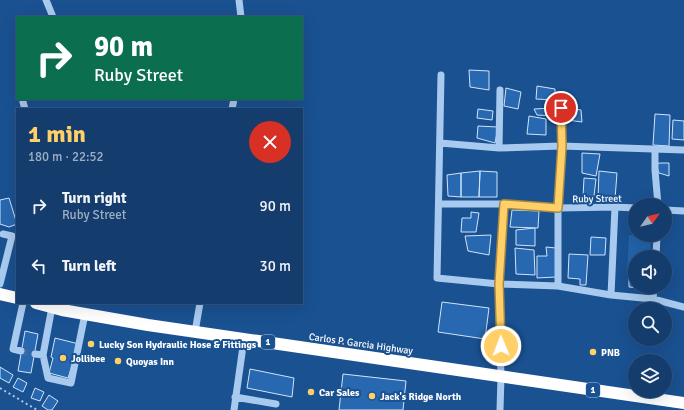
<!DOCTYPE html>
<meta charset="utf-8">
<style>
body{margin:0;font-family:Signika,sans-serif;background:#1d4472;color:#f1f3f6;height:100vh;display:flex;flex-direction:column;font-size:15px;white-space:nowrap}
*{box-sizing:border-box;margin:0}
p{font-size:13px;color:#9daec2}
.icon{flex:none;width:22px;height:22px;fill:none;stroke:currentColor;stroke-width:2;stroke-linecap:round;stroke-linejoin:round}
.map{position:relative;flex:1;overflow:hidden}
.details{position:absolute;left:16px;top:108px;width:287px;height:196px;display:flex;flex-direction:column;background:#143d6d;border-radius:0px;box-shadow:0 4px 16px #0002,0 0 0 1px #335680}
.details>*{flex:none}
.hud{position:absolute;left:16px;top:16px;width:287px;height:84px;border-radius:0px;box-shadow:0 4px 16px #0002,0 0 0 1px #335680;background:#0b6e4f;color:#fff;overflow:hidden}
.needle{width:26px;rotate:56deg}
.buttons{position:absolute;left:628px;top:198px;display:grid;gap:8px}
.buttons a{display:grid;place-items:center;width:44px;height:44px;border-radius:50%;background:#143d6d;box-shadow:0 4px 16px #0002,0 0 0 1px #335680;font-size:20px}
.pin{position:absolute;display:grid;place-items:center;width:34px;height:34px;color:#fff;margin:-17px;border:2px solid #fff;border-radius:50%;box-shadow:0 1px 4px #0007}
.me{position:absolute;width:44px;margin:-22px;rotate:359deg;stroke-linejoin:round;filter:drop-shadow(0 0 3px #0008)}
.turn{display:flex;align-items:center;gap:14px;height:84px;padding:0 12px;font-size:18px}
.turn .icon{width:52px;height:52px;stroke-width:2.5}
.turn b{display:block;font-size:28px;line-height:34px}
.round{display:grid;place-items:center;flex:none;width:42px;height:42px;border-radius:21px;background:#1d4472}
.overview{display:flex;align-items:center;justify-content:space-between;height:68px;padding:0 12px}
h1{font-size:24px;font-weight:700;line-height:30px;color:#ffd067}
ul{padding:0;list-style:none}
li{display:flex;align-items:center;gap:12px;height:60px;padding:0 12px}
li div{flex:1}
li b{display:block;font-size:15px}
li em{font-style:normal}
.map>svg:first-child{display:block}
.green{fill:#2263ab}
.building{fill:#2868b0;stroke:#cfe4fb}
.lines{fill:none;stroke-linecap:round;stroke-linejoin:round}
.minor-tunnel{stroke:#3c6ba2;stroke-width:7;stroke-dasharray:7 3.5;stroke-linecap:butt}
.path{stroke:#a9caef;stroke-width:2;stroke-dasharray:2 3;stroke-linecap:butt}
.minor{stroke:#a9caef;stroke-width:7}
.highway{stroke:#fff;stroke-width:12}
.route-casing{stroke:#a68743;stroke-width:10}
.route{stroke:#ffd067;stroke-width:7}
.poi-dot{fill:#ffd067;stroke:#1a5191;stroke-width:1.5}
.labels{text-anchor:middle;stroke-width:4;stroke-linejoin:round;paint-order:stroke}
.shield{fill:#1a5191;stroke:#bacbde;stroke-width:1}
.shield-label{font-size:9px;font-weight:bold;fill:#fff}
.street-label{font-size:10px;fill:#fff;stroke:#1a5191}
.poi-label{font-size:10px;font-weight:bold;fill:#fff;stroke:#1a5191;text-anchor:start}
</style>
<div class="map">
<svg width="684" height="410" viewBox="0 0 684 410">
<rect width="100%" height="100%" fill="#1a5191"/>
<!-- green -->
<path class="green" d="M 629,235 L 651,236 L 650,257 L 635,257 L 635,275 L 627,274 Z"/>
<!-- building -->
<path class="building" d="M 469,70 L 489,71 L 489,90 L 470,87 Z
M 537,86 L 555,89 L 555,100 L 536,99 Z
M 506,88 L 521,92 L 518,109 L 504,106 Z
M 552,108 L 555,116 L 537,115 L 534,109 Z
M 570,108 L 581,110 L 582,122 L 567,120 Z
M 478,109 L 493,111 L 492,120 L 477,118 Z
M 655,114 L 670,115 L 669,146 L 653,145 Z
M 529,116 L 546,119 L 546,135 L 527,134 Z
M 673,120 L 684,121 L 684,140 L 672,139 Z
M 478,126 L 498,127 L 495,143 L 477,138 Z
M 582,153 L 600,154 L 596,176 L 582,173 Z
M 660,163 L 669,163 L 669,176 L 659,173 L 656,164 Z
M 480,171 L 497,172 L 497,197 L 479,197 Z
M 480,171 L 479,197 L 461,197 L 461,173 Z
M 599,171 L 617,173 L 615,199 L 598,199 Z
M 461,173 L 461,197 L 448,196 L 447,175 Z
M 584,178 L 596,179 L 594,196 L 583,197 Z
M 9,198 L 17,224 L 9,227 L 0,224 L 0,200 Z
M 512,210 L 539,211 L 538,228 L 510,227 Z
M 471,212 L 479,213 L 476,232 L 461,232 L 462,218 L 471,218 Z
M 535,228 L 535,246 L 516,245 L 516,230 Z
M 491,235 L 489,255 L 468,251 L 465,236 Z
M 591,237 L 606,238 L 605,255 L 590,255 Z
M 546,247 L 556,248 L 556,277 L 537,278 L 537,256 L 547,256 Z
M 515,248 L 534,250 L 535,275 L 516,274 Z
M 569,254 L 588,255 L 586,285 L 580,285 L 580,279 L 568,278 Z
M 629,276 L 635,276 L 635,287 L 644,288 L 629,287 Z
M 442,302 L 489,308 L 485,339 L 438,332 Z
M 25,331 L 38,334 L 31,373 L 18,371 Z
M 55,338 L 79,344 L 68,378 L 49,373 L 53,358 L 51,357 Z
M 0,367 L 13,375 L 9,383 L 0,378 Z
M 250,369 L 294,378 L 292,397 L 247,388 Z
M 343,374 L 406,381 L 403,410 L 339,410 Z
M 18,378 L 27,383 L 23,392 L 13,387 Z
M 35,388 L 44,392 L 40,401 L 31,398 Z
M 49,395 L 58,401 L 52,410 L 48,410 L 42,406 Z"/>
<g class="lines">
<!-- minor-tunnel -->
<path class="minor-tunnel" d="M 21,351 L 35,354"/>
<!-- path -->
<path class="path" d="M 0,388 L 37,410"/>
<!-- minor -->
<path class="minor" d="M 46,0 L 53,17
M 239,0 L 241,17
M 441,75 L 437,278 L 499,284 L 558,286 L 611,295 L 653,299 L 684,307
M 23,102 L 25,109
M 232,109 L 234,99
M 440,143 L 499,148 L 561,146 L 684,150
M 499,148 L 500,90
M 655,149 L 655,170 L 658,205
M 440,204 L 503,204 L 558,208 L 615,207 L 635,208
M 665,210 L 684,211
M 656,257 L 657,235
M 0,284 L 12,236 L 3,234
M 558,286 L 558,208 L 561,146 L 561,108
M 611,295 L 615,207
M 653,299 L 654,287
M 195,332 L 200,303
M 21,351 L 13,349 L 23,303
M 35,354 L 43,355 L 52,307
M 43,355 L 48,378 L 71,383 L 85,314
M 235,397 L 276,404
M 234,410 L 244,339
M 500,410 L 501,377 L 499,284 L 503,204"/>
<!-- highway -->
<path class="highway" d="M 0,294 L 17,298
M 36,303 L 62,310 L 148,325 L 684,403"/>
</g>
<g class="lines">
<!-- route casing -->
<g class="route-casing">
<path id="route" d="M 501,346 L 499,284 L 504,204 L 558,208 L 562,146 L 561,108"/>
</g>
<!-- route -->
<use href="#route" class="route"/>
</g>
<!-- markers -->
<g class="poi-dot">
<circle cx="91" cy="344" r="4"/>
<circle cx="593" cy="352" r="4"/>
<circle cx="63" cy="358" r="4"/>
<circle cx="118" cy="361" r="4"/>
<circle cx="311" cy="392" r="4"/>
<circle cx="372" cy="396" r="4"/>
</g>
<g class="labels">
<!-- shield labels -->
<g class="shield">
<rect x="261" y="335" width="14" height="14" rx="3"/>
<rect x="586" y="383" width="14" height="14" rx="3"/>
</g>
<g class="shield-label">
<text x="268" y="345">1</text>
<text x="593" y="393">1</text>
</g>
<!-- street labels -->
<g class="street-label">
<text transform="translate(597 198) rotate(-1)" y="4">Ruby Street</text>
<text transform="translate(361 343) rotate(8)" y="4">Carlos P. Garcia Highway</text>
</g>
<!-- poi labels -->
<g class="poi-label">
<text x="99" y="348">Lucky Son Hydraulic Hose &amp; Fittings</text>
<text x="601" y="356">PNB</text>
<text x="71" y="362">Jollibee</text>
<text x="126" y="365">Quoyas Inn</text>
<text x="319" y="396">Car Sales</text>
<text x="380" y="400">Jack's Ridge North</text>
</g>
</g>
</svg>
<div class="buttons">
<a><svg class="needle" viewBox="-14 -14 28 28"><path d="M0-13l5 13h-10z" fill="#e53935"/><path d="M0 13l5-13h-10z" fill="#9daec2"/></svg></a>
<a><svg class="icon" aria-label="sound" viewBox="0 0 24 24"><path d="M4 9h4l5-4v14l-5-4H4zM17 9q2 3 0 6"/></svg></a>
<a><svg class="icon" aria-label="search" viewBox="0 0 24 24"><circle cx="10" cy="10" r="6"/><path d="M15 15l6 6"/></svg></a>
<a><svg class="icon" aria-label="layers" viewBox="0 0 24 24"><path d="M12 4l9 5-9 5-9-5zM3 14l9 5 9-5"/></svg></a>
</div>
<div class="pin" style="left:561px;top:108px;background:#d93025"><svg class="icon" aria-label="arrive" viewBox="0 0 24 24"><path d="M6 21V4h12l-3 4 3 4H6"/></svg></div>
<svg class="me" style="left:501px;top:346px" viewBox="-20 -20 40 40"><circle r="17" fill="#ffd067" stroke="#fff" stroke-width="3"/><path d="M0-11L8 9 0 5-8 9z" fill="#fff"/></svg>
<div class="hud">
<div class="turn"><svg class="icon" aria-label="right" viewBox="0 0 24 24"><path d="M7 20v-9h11M14 6l5 5-5 5"/></svg><div><b>90 m</b>Ruby Street</div></div>
</div>
<section class="details">
<div class="overview"><div><h1>1 min</h1><p>180 m · 22:52</p></div><a class="round" style="background:#d93025;color:#fff"><svg class="icon" aria-label="close" viewBox="0 0 24 24"><path d="M6 6l12 12M18 6L6 18"/></svg></a></div>
<ul>
<li><svg class="icon" aria-label="right" viewBox="0 0 24 24"><path d="M7 20v-9h11M14 6l5 5-5 5"/></svg><div><b>Turn right</b><p>Ruby Street</p></div><em>90 m</em></li>
<li><svg class="icon" aria-label="left" viewBox="0 0 24 24"><path d="M17 20v-9H6M10 6l-5 5 5 5"/></svg><div><b>Turn left</b></div><em>30 m</em></li>
</ul>
</section>
</div>
